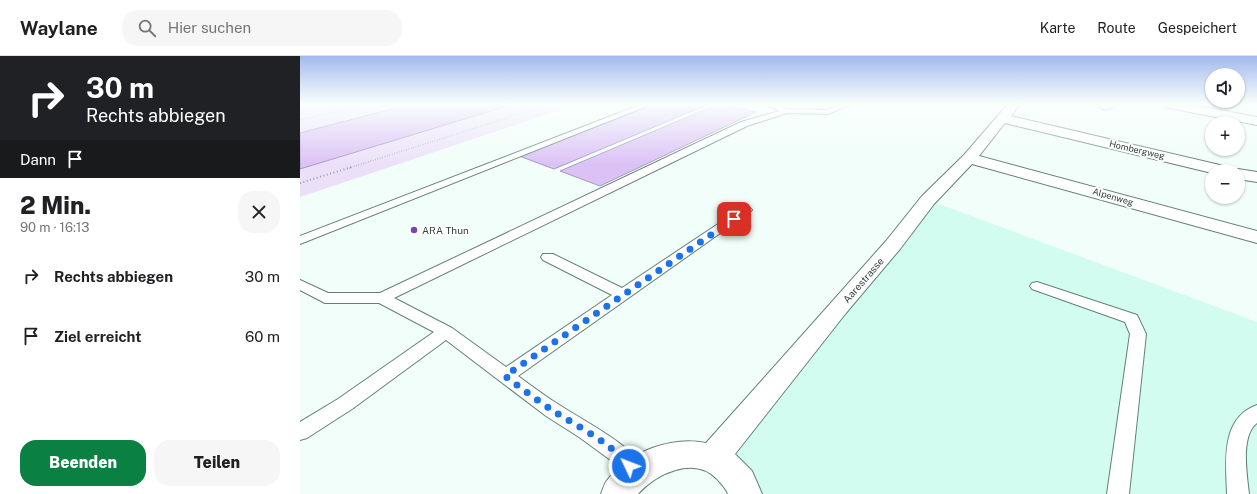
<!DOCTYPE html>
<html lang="de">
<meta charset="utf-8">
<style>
body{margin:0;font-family:"Public Sans",sans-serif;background:#f6f6f6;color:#202124;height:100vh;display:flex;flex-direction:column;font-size:15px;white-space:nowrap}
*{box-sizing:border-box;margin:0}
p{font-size:13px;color:#757577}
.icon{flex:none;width:22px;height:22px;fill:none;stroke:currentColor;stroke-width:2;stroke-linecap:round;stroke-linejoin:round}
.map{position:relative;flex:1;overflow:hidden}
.sheet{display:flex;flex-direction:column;background:#fff;width:300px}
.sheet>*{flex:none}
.banner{background:#202124;color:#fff;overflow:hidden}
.fabs{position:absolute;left:905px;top:12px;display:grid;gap:8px}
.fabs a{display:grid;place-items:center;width:40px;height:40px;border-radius:50%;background:#fff;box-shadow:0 1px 3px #0004;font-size:20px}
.pin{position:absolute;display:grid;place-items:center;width:34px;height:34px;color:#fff;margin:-17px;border-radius:8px;box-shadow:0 2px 6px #0006}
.me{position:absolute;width:44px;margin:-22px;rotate:313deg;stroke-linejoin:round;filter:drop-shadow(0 0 3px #0008)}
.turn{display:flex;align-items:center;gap:14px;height:84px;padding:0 20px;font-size:18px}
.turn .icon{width:52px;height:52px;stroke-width:2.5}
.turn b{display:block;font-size:28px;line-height:34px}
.then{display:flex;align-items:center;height:38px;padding:0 20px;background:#0003;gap:8px;font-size:15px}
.round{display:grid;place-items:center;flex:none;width:42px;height:42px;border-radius:16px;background:#f6f6f6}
.overview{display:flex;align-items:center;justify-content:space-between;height:68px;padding:0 20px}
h1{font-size:24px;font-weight:800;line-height:30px}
.primary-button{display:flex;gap:8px;margin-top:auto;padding:8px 20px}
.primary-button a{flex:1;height:46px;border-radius:16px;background:#0b8043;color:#fff;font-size:16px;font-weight:800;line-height:46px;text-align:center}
.primary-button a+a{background:#f6f6f6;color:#202124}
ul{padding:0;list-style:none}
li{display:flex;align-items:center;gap:12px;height:60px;padding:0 20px}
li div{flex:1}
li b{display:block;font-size:15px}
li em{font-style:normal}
header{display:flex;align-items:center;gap:24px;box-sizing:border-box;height:56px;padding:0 20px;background:#fff;border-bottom:1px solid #e0e0e0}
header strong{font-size:19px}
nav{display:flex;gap:22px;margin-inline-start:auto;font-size:14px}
.search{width:280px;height:36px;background:#f6f6f6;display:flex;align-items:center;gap:10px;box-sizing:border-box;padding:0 14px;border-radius:16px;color:#757577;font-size:15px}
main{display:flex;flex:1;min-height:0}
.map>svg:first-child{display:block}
.built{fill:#d1fcef}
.green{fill:#ece0f9}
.water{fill:#dbc1f6;stroke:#a89abe}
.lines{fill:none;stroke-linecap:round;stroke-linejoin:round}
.lane-casing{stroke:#638178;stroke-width:2}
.street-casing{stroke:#638178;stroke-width:2}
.path-far1{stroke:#96a39f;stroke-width:1.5;stroke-dasharray:0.5 2;stroke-linecap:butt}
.path{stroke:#96a39f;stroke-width:2;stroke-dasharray:1 2.5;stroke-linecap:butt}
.lane{fill:#fff;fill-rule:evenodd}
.street{fill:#fff;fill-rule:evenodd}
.route{stroke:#1a73e8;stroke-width:7;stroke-dasharray:0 12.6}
.poi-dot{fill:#8341b6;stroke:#fff;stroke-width:1.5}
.labels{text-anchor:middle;stroke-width:4;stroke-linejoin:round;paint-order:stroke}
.far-street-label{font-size:9px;fill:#323f3b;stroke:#fff}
.poi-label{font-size:10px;fill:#323f3b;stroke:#fff;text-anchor:start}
.street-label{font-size:10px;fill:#323f3b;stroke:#fff}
</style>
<header>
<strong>Waylane</strong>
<div class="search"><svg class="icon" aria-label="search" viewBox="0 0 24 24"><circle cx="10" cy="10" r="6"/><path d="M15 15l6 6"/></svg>Hier suchen</div>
<nav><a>Karte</a><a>Route</a><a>Gespeichert</a></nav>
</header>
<main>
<section class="sheet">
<div class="banner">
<div class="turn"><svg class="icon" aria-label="right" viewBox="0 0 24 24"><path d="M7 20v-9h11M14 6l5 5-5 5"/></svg><div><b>30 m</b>Rechts abbiegen</div></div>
<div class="then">Dann<svg class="icon" aria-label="arrive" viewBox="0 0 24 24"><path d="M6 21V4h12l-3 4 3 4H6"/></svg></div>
</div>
<div class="overview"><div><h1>2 Min.</h1><p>90 m · 16:13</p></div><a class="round"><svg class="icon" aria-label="close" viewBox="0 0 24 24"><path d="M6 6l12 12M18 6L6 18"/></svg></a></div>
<ul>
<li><svg class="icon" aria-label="right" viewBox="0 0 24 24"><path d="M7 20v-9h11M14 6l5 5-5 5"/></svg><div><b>Rechts abbiegen</b></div><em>30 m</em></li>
<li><svg class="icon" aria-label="arrive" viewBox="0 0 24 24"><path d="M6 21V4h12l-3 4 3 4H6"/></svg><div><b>Ziel erreicht</b></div><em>60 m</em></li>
</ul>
<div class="primary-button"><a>Beenden</a><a>Teilen</a></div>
</section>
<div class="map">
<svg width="957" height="438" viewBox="0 0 957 438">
<rect width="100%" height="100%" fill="#f1fefa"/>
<!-- built -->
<path class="built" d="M 628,144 L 957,266 L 957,438 L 445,438 L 429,382 Z"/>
<!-- green -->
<path class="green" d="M 0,48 L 111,48 L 0,77 Z
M 214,48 L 278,48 L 0,141 L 0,113 Z"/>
<!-- water -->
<path class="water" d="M 111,48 L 214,48 L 0,113 L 0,77 Z
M 356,48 L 409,48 L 254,113 L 219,100 Z
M 418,48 L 456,56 L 300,130 L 260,115 Z"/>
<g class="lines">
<!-- lane casing -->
<g class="lane-casing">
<path id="lane" d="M 342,48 L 352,48 L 0,188 L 0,180 Z
M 466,48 L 476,48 L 487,53 L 527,54 L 542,48 L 552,48 L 528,58 L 487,57 L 447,70 L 94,242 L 152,272 L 206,311 L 312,239 L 243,204 L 241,201 L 243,198 L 253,198 L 322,232 L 442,152 L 450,152 L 452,154 L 450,156 L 218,320 C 232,330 246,341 261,350 C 287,367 333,389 347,417 L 344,424 L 336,426 L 328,424 L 316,408 L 279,381 L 246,360 L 146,284 L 52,353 L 7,382 L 0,384 L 0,366 L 38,343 L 134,276 L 79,247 L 25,247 L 0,234 L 0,224 L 28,237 L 80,237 L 441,66 L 479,55 Z
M 737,226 L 837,259 L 846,278 L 829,438 L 807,438 L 830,278 L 825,266 L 732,233 L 730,230 L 732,227 Z
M 957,349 L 957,367 C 940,380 947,419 949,438 L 927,438 C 926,407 920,362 957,349 Z"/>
</g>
<!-- street casing -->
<g class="street-casing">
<path id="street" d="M 708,48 L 720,48 L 711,60 L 924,110 L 930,112 L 932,115 L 938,113 L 957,116 L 957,126 L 938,123 L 938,115 L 912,115 L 912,117 L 705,67 L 679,100 L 957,175 L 957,187 L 672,108 L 634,148 L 600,193 L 546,257 L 435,398 L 452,415 L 462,438 L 428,438 C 426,432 421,428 417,423 C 394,399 356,418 338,438 L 301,438 C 303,432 305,426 309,422 C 330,395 373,380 406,387 L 586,185 L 622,140 L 664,99 Z
M 801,48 L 815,48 C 812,53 807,54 802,53 L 800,50 Z
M 863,48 L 887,48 L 957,61 L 957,69 L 869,52 L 865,51 Z"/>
</g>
<!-- path-far1 -->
<path class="path-far1" d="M 0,64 L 67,48
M 49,112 L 251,48"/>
<!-- path -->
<path class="path" d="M 0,127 L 52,111"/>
<!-- lane -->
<use href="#lane" class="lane"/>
<!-- street -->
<use href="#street" class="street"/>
</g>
<!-- sky -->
<linearGradient id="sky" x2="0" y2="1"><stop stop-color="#a3b9ee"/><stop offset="0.44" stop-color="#f9fffd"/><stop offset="1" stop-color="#f9fffd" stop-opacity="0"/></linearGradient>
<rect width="957" height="109" fill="url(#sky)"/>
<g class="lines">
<!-- route -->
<path class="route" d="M 329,410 C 310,386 280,372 255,356 C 238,345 221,332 205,320 L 434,163"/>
</g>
<!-- markers -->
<circle class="poi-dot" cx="114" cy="174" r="4"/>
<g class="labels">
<!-- far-street labels -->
<g class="far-street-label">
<text transform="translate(837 94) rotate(13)" y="3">Hombergweg</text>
<text transform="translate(813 141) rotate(16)" y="3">Alpenweg</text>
</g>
<!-- poi labels -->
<g class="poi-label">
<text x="122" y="178">ARA Thun</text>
</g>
<!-- street labels -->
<g class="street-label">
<text transform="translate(563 224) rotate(-49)" y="4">Aarestrasse</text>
</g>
</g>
</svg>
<div class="fabs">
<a><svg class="icon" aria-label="sound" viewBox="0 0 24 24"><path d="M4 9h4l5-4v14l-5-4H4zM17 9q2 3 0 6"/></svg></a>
<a>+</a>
<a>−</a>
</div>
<div class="pin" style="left:434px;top:163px;background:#d93025"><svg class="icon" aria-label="arrive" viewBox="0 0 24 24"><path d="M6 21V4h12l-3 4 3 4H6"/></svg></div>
<svg class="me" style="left:329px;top:410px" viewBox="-20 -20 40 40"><circle r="17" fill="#1a73e8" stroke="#fff" stroke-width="3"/><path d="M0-11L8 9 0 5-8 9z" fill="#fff"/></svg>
</div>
</main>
